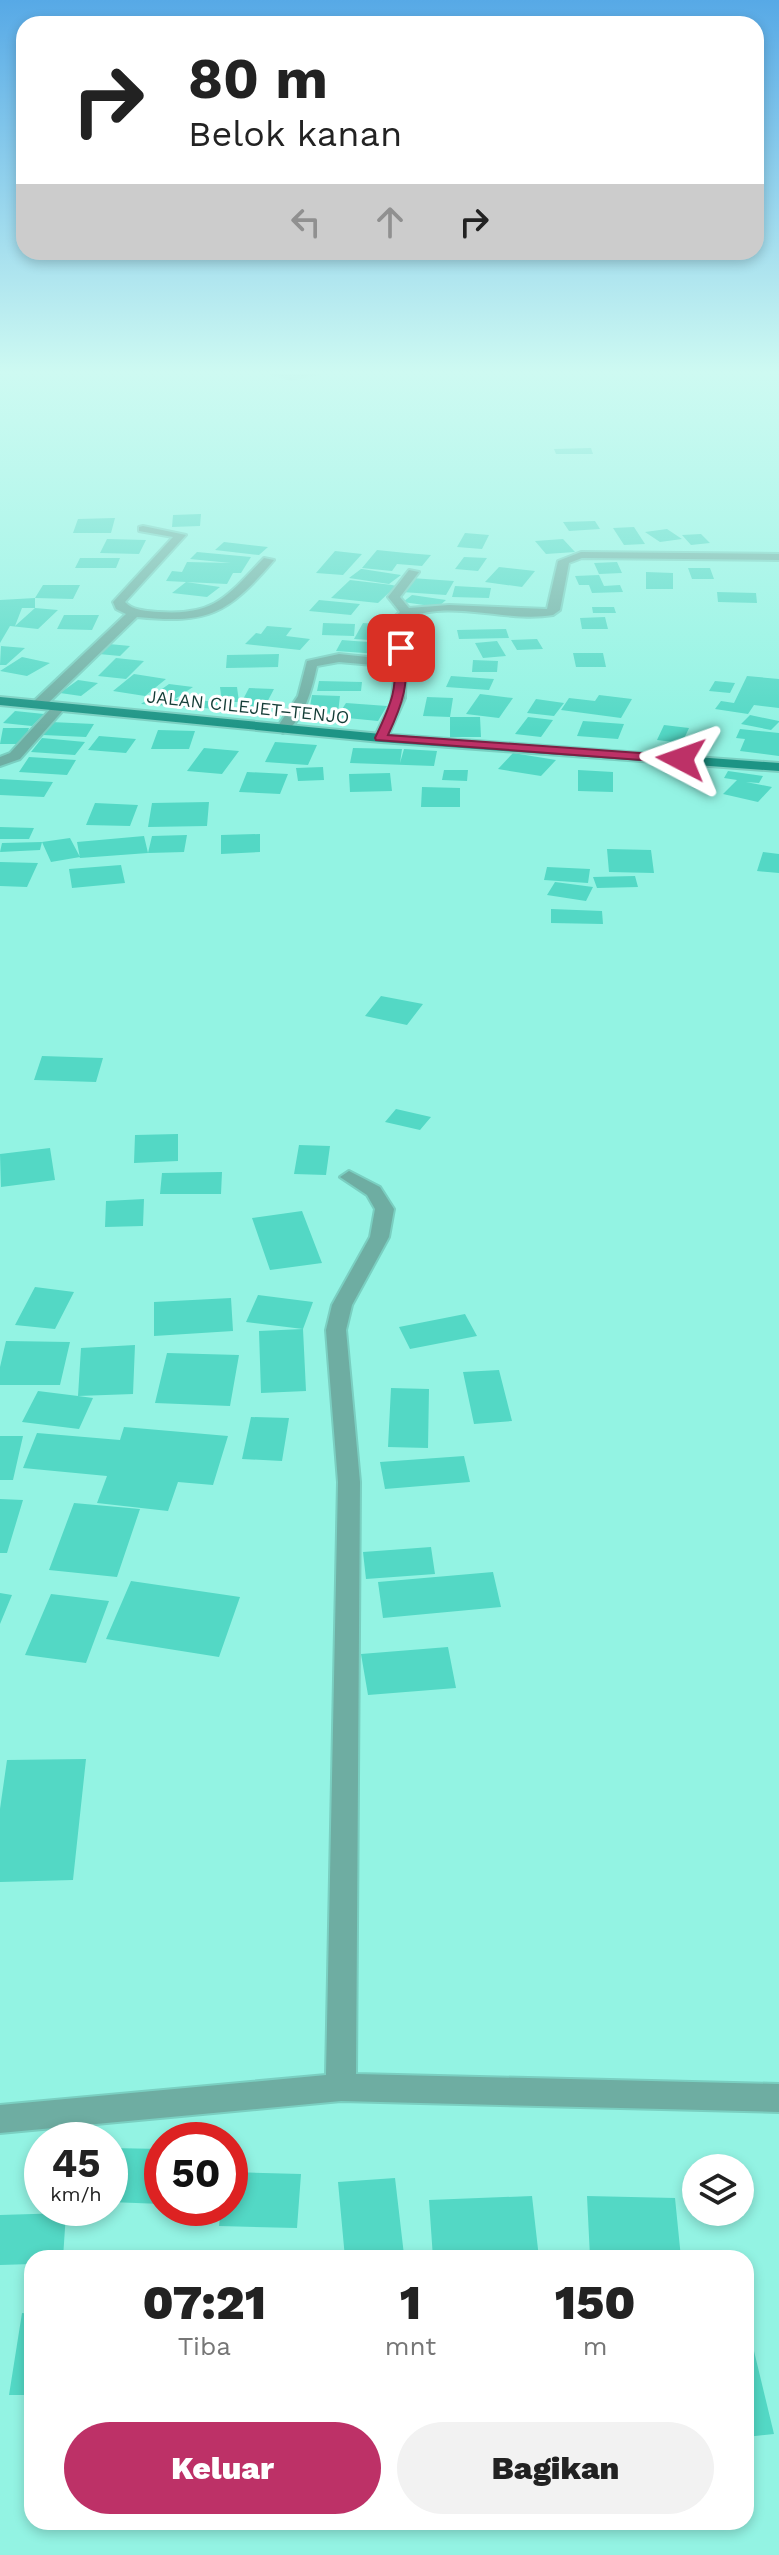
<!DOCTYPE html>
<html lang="id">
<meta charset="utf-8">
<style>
body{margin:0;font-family:"Work Sans",sans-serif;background:#f2f2f2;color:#222;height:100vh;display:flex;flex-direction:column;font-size:30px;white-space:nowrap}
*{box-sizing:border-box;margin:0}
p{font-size:26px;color:#767676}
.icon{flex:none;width:44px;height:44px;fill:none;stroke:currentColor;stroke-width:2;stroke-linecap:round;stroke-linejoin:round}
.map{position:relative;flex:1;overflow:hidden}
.panel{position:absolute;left:24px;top:2250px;width:730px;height:280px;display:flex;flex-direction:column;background:#fff;border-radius:24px;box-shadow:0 4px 12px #0003}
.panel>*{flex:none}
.top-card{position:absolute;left:16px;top:16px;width:748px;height:244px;border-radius:24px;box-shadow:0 4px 12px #0003;background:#fff;color:#222;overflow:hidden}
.fabs{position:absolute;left:682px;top:2154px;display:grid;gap:16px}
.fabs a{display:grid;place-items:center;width:72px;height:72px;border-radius:50%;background:#fff;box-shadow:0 4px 12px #0003;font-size:40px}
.speed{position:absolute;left:24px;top:2122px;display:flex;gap:16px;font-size:40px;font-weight:700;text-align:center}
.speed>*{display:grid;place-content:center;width:104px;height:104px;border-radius:50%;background:#fff;box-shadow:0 4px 12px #0003;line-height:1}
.speed small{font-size:20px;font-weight:400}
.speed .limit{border:12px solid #d22;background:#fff;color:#111}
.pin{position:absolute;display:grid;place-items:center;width:68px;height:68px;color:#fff;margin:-34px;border-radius:16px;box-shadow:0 4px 12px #0006}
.me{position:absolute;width:88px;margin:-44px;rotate:274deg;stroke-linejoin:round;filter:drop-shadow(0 0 6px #0008)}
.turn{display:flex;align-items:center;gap:28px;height:168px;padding:0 40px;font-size:36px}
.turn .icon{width:104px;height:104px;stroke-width:2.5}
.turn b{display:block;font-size:56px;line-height:68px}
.lanes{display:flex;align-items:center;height:76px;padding:0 40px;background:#0003;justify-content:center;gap:40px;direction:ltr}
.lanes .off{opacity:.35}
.eta{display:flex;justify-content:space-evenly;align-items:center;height:136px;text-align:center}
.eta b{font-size:48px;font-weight:800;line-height:56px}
.primary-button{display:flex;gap:16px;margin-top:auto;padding:16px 40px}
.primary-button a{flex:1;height:92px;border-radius:48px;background:#bd3167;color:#fff;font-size:32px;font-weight:800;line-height:92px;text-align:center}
.primary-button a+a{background:#f2f2f2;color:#222}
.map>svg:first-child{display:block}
.building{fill:#53d8c5}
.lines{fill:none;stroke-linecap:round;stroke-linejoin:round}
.street-casing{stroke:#7acfc1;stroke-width:4}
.secondary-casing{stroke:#7acfc1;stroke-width:4}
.street{fill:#6eada2;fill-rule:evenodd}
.secondary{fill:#1d9485;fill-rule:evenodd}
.route{fill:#bd3167;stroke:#7b2043;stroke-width:2}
.labels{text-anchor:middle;stroke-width:6;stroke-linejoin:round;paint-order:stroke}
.far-street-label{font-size:18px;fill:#143d37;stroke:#fff}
</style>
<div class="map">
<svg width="779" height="2555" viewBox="0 0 779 2555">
<rect width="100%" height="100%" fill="#93f3e3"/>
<!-- building -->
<path class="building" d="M 591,448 L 593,454 L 556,454 L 554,449 Z
M 201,514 L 200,526 L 172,527 L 173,515 Z
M 115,518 L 111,533 L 73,533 L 78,519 Z
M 595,521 L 600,529 L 569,531 L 563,522 Z
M 634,527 L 645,544 L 624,545 L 613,528 Z
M 667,529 L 682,539 L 660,542 L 645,532 Z
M 465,533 L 489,535 L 482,549 L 457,547 Z
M 701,534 L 710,543 L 691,545 L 682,535 Z
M 107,539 L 146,540 L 139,554 L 100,553 Z
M 563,539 L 575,552 L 546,554 L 535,541 Z
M 224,542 L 268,547 L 259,555 L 215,550 Z
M 377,550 L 406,553 L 431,555 L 422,566 L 397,564 L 392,571 L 362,568 Z
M 335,551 L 362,554 L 343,575 L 316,573 Z
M 197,552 L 251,557 L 241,573 L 233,573 L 227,584 L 166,581 L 172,571 L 182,572 L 187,562 L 231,563 L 190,559 Z
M 464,557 L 487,558 L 478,571 L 455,569 Z
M 80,558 L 120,558 L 116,568 L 75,568 Z
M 617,562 L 622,573 L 599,574 L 594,563 Z
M 499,567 L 535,571 L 522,587 L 485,582 Z
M 688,568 L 710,568 L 714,579 L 692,579 Z
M 361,569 L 362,569 L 401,575 L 389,584 L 349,578 Z
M 646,572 L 673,573 L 673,589 L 646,589 Z
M 599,575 L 604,586 L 620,585 L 623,592 L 592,593 L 589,585 L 579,585 L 575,576 Z
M 411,578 L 454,581 L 446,595 L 402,592 Z
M 350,580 L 392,585 L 396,586 L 378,603 L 331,598 Z
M 186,582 L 220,587 L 207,597 L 172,593 Z
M 43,585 L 80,585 L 73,599 L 35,598 Z
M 455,586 L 491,588 L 489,598 L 452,597 Z
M 717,592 L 756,593 L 757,603 L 718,602 Z
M 412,595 L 446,600 L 438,607 L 403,602 Z
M 35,598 L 35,608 L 22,608 L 15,626 L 35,608 L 58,610 L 38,629 L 10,626 L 0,643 L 0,600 Z
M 319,600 L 360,604 L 351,615 L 309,611 Z
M 592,607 L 614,607 L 616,613 L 593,613 Z
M 64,615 L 99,615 L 92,630 L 57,629 Z
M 605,617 L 608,629 L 582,629 L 580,618 Z
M 323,623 L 355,624 L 354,636 L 322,635 Z
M 363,623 L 394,625 L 385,641 L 354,639 Z
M 267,626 L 292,628 L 286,636 L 310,639 L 300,650 L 245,644 L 256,633 L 261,634 Z
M 506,629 L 509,638 L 459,639 L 457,630 Z
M 537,639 L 543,649 L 517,650 L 511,640 Z
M 342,640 L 354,641 L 384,643 L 379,654 L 336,651 Z
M 497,641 L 506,656 L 483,658 L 475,643 Z
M 109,644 L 130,646 L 120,656 L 99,654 Z
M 1,646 L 25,648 L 6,665 L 0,665 Z
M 573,653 L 603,653 L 606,667 L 576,667 Z
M 279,654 L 278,667 L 226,668 L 227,655 Z
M 22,657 L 50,663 L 27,676 L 0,671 Z
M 116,658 L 144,661 L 126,679 L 98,676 Z
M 473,660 L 498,661 L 497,672 L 472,672 Z
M 134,674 L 166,679 L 145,696 L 113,691 Z
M 451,676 L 494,679 L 489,690 L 446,687 Z
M 747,676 L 779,679 L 779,708 L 754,705 L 748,714 L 715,709 L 721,701 L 734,703 Z
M 78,680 L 98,683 L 81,696 L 60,693 Z
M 319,681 L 362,682 L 361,691 L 317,691 Z
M 715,681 L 735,683 L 730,693 L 709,691 Z
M 169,684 L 193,687 L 175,699 L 222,702 L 218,709 L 141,704 Z
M 220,687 L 237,687 L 239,702 L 222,702 Z
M 249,688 L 274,689 L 263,710 L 238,709 Z
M 480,694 L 513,698 L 499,718 L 466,714 Z
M 312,695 L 340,696 L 338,713 L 309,712 Z
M 599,695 L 632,699 L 621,718 L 561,710 L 569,698 L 595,701 Z
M 427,697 L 453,698 L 450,717 L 423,716 Z
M 536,699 L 564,703 L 554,716 L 527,713 Z
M 346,703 L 387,706 L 378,721 L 337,717 Z
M 15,711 L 44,714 L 32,726 L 3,723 Z
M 750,715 L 779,721 L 779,722 L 771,730 L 741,724 Z
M 450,717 L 480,717 L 481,737 L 450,737 Z
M 528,717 L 553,720 L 541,737 L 515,734 Z
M 583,721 L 624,724 L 618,739 L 577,736 Z
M 51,722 L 94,724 L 86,737 L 43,735 Z
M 664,725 L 689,728 L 682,743 L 657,740 Z
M 3,728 L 29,728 L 23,744 L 0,744 Z
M 740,729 L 779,733 L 779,756 L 740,751 L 745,739 L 736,738 Z
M 158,730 L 195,731 L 189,749 L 151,749 Z
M 99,736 L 136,739 L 126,753 L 88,750 Z
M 42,738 L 85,742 L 75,755 L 31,752 Z
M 275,742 L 317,745 L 308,765 L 265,762 Z
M 204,748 L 239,751 L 222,774 L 187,771 Z
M 353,748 L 402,749 L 400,763 L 404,749 L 437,751 L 434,766 L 350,763 Z
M 513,753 L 556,760 L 541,776 L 498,769 Z
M 29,757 L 76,760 L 67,775 L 19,772 Z
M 323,767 L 324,780 L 298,781 L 296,768 Z
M 444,770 L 468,770 L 467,781 L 442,780 Z
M 578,770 L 613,772 L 613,792 L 578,791 Z
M 728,771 L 763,776 L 759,783 L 746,782 L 772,787 L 758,802 L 723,794 L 737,780 L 724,778 Z
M 247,772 L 288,774 L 280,794 L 239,792 Z
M 390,773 L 392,791 L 350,792 L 349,774 Z
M 0,779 L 53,782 L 44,797 L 0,795 Z
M 422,787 L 460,788 L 460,807 L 421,807 Z
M 209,802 L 207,826 L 148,827 L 152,803 Z
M 95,803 L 138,805 L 130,826 L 86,825 Z
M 0,827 L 34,828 L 29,839 L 0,839 Z
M 260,834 L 260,852 L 221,854 L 221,835 Z
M 187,835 L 184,852 L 148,853 L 152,836 Z
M 144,836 L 148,853 L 80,858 L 77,842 Z
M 70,838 L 80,857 L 51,862 L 42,842 Z
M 42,842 L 40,850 L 0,852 L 2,843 Z
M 607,849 L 651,850 L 654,873 L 609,872 Z
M 763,852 L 779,854 L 779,873 L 757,871 Z
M 0,862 L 38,863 L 27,887 L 0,886 Z
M 121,865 L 125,883 L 72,888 L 69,869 Z
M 547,867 L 590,869 L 588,883 L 544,880 Z
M 635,876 L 638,887 L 597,888 L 593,877 Z
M 555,882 L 593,887 L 586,901 L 547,895 Z
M 551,909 L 602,911 L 603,924 L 551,923 Z
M 381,996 L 423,1004 L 407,1025 L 365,1016 Z
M 42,1056 L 103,1058 L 96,1082 L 34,1080 Z
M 396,1109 L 431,1117 L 420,1130 L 385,1122 Z
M 178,1134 L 178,1161 L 134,1163 L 135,1135 Z
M 299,1145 L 330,1146 L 326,1175 L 294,1174 Z
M 50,1148 L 55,1180 L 1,1187 L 0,1154 Z
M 222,1172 L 221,1194 L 160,1194 L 162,1173 Z
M 144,1199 L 143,1226 L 105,1227 L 106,1201 Z
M 302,1211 L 322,1263 L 270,1270 L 252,1218 Z
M 35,1287 L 74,1292 L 55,1329 L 15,1325 Z
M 258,1295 L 313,1302 L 303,1329 L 246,1322 Z
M 231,1298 L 233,1331 L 154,1336 L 154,1302 Z
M 465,1314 L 477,1336 L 410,1349 L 399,1327 Z
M 303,1329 L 306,1391 L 261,1393 L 259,1331 Z
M 6,1341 L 70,1342 L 60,1385 L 0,1385 L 0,1367 Z
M 135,1345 L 133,1394 L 78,1396 L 93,1398 L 79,1429 L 22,1422 L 38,1391 L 78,1396 L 81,1348 Z
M 167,1353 L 239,1355 L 230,1406 L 155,1403 Z
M 499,1370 L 512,1421 L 474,1424 L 463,1372 Z
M 391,1388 L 429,1389 L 428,1448 L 388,1447 Z
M 251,1417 L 289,1418 L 282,1461 L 242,1459 Z
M 124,1427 L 228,1436 L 213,1485 L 178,1482 L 168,1511 L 97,1503 L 107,1476 L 23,1468 L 37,1433 L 120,1440 Z
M 0,1436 L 23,1436 L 13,1480 L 0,1480 Z
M 464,1456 L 470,1482 L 385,1489 L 380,1462 Z
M 0,1499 L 23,1500 L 7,1553 L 0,1553 Z
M 74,1503 L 140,1509 L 117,1577 L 49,1570 Z
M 431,1547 L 435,1574 L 366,1579 L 363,1552 Z
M 493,1572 L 501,1607 L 383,1618 L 378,1582 Z
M 131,1581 L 240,1597 L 219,1657 L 106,1639 Z
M 0,1593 L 12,1595 L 0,1624 Z
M 51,1594 L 109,1601 L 86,1663 L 25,1655 Z
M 448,1647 L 456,1688 L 368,1695 L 361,1654 Z
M 86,1759 L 73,1880 L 0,1882 L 0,1809 L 7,1760 Z
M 110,2148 L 162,2149 L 162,2204 L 110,2202 Z
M 230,2172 L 301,2174 L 297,2228 L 219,2226 L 221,2208 L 230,2208 Z
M 395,2178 L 404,2255 L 345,2258 L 338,2182 Z
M 532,2196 L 539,2258 L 433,2258 L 429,2200 Z
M 587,2196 L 675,2198 L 681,2258 L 590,2257 Z
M 66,2213 L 63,2258 L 32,2258 L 32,2264 L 0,2265 L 0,2215 Z
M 315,2251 L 315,2258 L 217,2258 L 217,2254 Z
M 22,2313 L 32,2314 L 32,2395 L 9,2395 Z
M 746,2322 L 754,2351 L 774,2434 L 746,2437 Z"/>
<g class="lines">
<!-- street casing -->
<g class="street-casing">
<path id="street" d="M 270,373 L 320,373 L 291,379 Z
M 143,526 L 186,535 L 125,602 C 133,611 147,611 159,612 C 216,616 228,595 264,558 L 274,560 C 227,615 208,624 137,617 L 43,708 L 33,708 L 33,702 L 126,614 L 116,609 L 113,602 L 173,537 L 139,531 L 139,527 Z
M 581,552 L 779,554 L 779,560 L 582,558 L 569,563 L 560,610 L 553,615 C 506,623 452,599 407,618 L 405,698 L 386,741 L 374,738 L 391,703 L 396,667 L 339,662 L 317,666 C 312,688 304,722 283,733 L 276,729 L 298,696 L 307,661 L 339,654 L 396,660 L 395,616 L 400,612 L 388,597 L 409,570 L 419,572 L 400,597 L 409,608 L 449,605 L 547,609 L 558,561 Z
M 55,704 L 66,707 L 20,759 L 0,766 L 0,757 L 10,753 Z
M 349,1171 L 380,1187 L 394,1209 L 389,1237 L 352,1305 L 346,1330 L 360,1482 L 356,2074 L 779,2084 L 779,2112 L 341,2101 L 0,2133 L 0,2105 L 326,2075 L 338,1482 L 326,1330 L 332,1305 L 370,1237 L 375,1209 L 367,1195 L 340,1177 Z"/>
</g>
<!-- secondary casing -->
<g class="secondary-casing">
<path id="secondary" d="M 0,697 L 381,734 L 779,763 L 779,771 L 381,742 L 0,705 Z"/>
</g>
<!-- street -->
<use href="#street" class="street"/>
<!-- secondary -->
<use href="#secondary" class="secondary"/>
</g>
<!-- sky -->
<linearGradient id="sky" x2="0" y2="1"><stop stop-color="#57a9e6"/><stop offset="0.51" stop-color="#cefaf2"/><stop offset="1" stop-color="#cefaf2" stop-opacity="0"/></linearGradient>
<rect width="779" height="731" fill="url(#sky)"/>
<!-- route -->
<path class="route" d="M 401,645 L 406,648 C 408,685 404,701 388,735 L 681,756 L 687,759 L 681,763 L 376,740 L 375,738 C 393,701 397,689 395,648 Z"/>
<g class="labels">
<!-- far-street labels -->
<g class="far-street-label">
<text transform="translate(248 707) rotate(6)" y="6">JALAN CILEJET–TENJO</text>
</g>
</g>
</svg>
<div class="fabs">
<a><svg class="icon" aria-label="layers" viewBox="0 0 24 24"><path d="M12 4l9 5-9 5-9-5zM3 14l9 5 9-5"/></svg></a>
</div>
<div class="speed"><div>45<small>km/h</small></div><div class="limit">50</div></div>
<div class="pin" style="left:401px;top:648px;background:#d93025"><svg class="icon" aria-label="arrive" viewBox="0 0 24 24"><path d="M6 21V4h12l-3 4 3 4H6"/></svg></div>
<svg class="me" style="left:681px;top:759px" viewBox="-20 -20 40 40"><path d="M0-17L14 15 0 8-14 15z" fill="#bd3167" stroke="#fff" stroke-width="4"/></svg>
<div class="top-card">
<div class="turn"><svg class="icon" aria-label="right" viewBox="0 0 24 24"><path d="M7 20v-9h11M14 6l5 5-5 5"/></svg><div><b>80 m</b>Belok kanan</div></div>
<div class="lanes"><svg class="icon off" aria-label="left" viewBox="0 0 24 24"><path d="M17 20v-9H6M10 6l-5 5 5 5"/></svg><svg class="icon off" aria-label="ahead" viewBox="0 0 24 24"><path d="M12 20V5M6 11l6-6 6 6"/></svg><svg class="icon" aria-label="right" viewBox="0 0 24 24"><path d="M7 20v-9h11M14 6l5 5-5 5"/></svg></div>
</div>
<section class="panel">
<div class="eta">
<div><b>07:21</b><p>Tiba</p></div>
<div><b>1</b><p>mnt</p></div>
<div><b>150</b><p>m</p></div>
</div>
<div class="primary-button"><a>Keluar</a><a>Bagikan</a></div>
</section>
</div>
